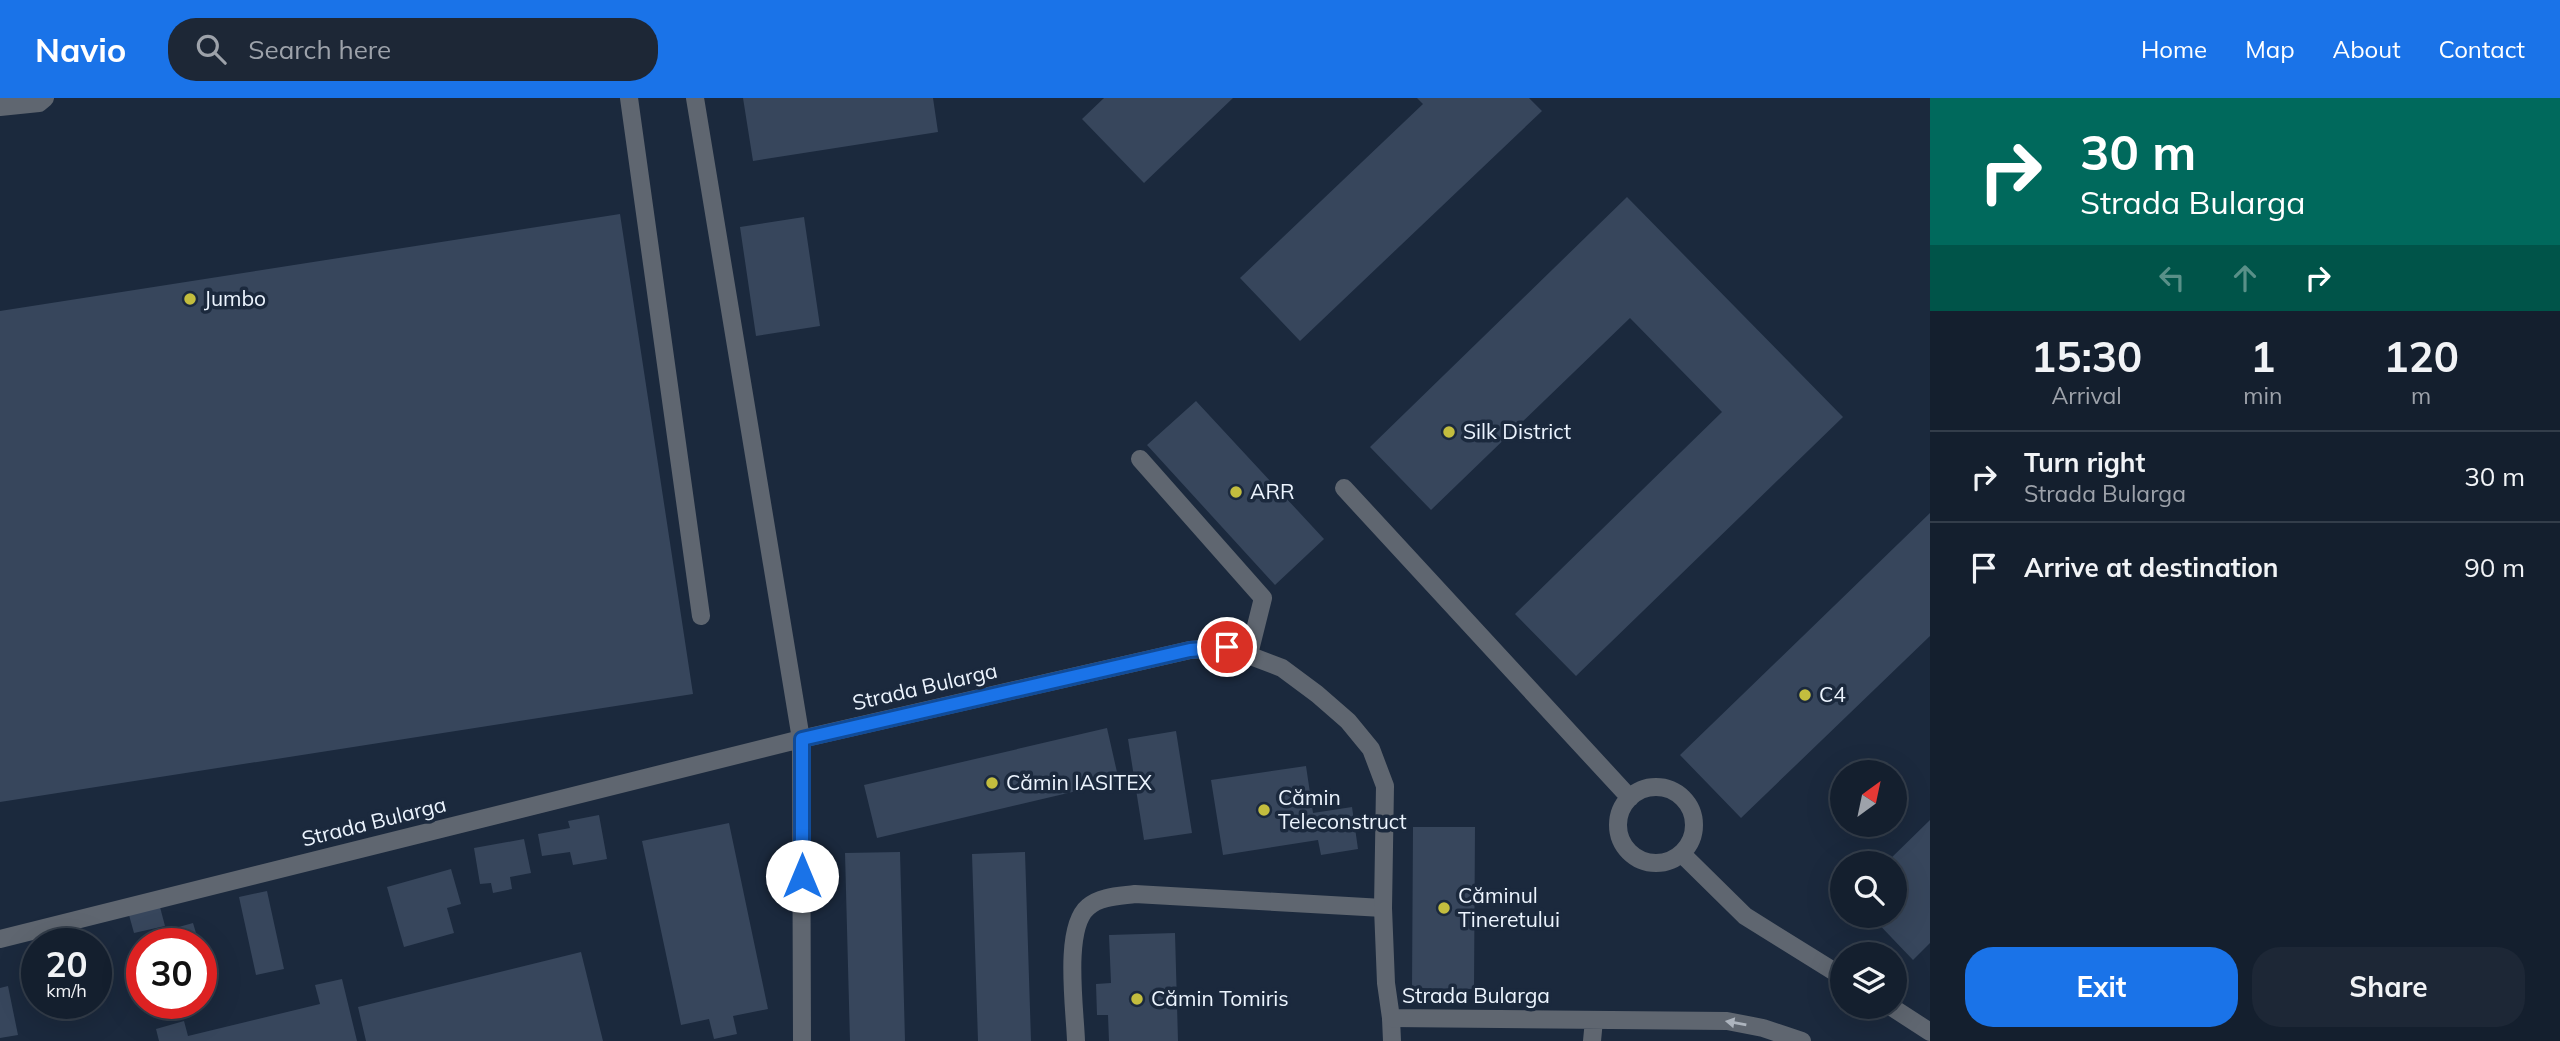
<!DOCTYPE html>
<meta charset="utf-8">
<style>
body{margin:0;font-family:Mulish,sans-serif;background:#1d2736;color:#f1f3f6;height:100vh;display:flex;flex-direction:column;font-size:26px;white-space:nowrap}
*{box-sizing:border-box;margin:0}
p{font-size:23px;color:#9da2aa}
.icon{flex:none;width:38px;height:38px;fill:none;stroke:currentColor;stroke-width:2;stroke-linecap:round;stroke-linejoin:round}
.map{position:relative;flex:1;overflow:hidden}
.sheet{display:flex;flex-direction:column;background:#141f2e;width:630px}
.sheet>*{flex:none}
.banner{background:#00695c;color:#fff;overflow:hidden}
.needle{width:46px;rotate:33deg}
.buttons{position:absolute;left:1830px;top:662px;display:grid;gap:14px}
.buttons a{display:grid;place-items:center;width:77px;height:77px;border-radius:50%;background:#141f2e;box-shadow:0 7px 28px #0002,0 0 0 2px #333d4a;font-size:35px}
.speed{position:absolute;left:21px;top:830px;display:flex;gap:14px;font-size:35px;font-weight:700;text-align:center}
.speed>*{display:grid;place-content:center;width:91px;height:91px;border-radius:50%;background:#141f2e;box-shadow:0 7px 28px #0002,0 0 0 2px #333d4a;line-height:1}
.speed small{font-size:18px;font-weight:400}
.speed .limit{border:10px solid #d22;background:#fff;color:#111}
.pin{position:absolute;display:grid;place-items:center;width:60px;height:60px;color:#fff;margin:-30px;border:4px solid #fff;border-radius:50%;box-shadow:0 2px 7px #0007}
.me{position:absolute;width:77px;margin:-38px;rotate:0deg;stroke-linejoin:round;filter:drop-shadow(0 0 5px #0008)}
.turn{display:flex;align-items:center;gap:24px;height:147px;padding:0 35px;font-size:32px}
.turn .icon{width:91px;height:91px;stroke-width:2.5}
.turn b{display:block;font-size:49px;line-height:60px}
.lanes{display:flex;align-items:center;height:66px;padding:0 35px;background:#0003;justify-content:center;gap:35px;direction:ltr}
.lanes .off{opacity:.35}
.eta{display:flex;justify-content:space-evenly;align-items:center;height:119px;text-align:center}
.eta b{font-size:42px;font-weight:700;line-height:49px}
.cta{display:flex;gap:14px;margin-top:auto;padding:14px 35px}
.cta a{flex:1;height:80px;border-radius:28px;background:#1a73e8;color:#fff;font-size:28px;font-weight:700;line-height:80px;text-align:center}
.cta a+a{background:#1d2736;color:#f1f3f6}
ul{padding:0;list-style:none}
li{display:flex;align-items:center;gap:21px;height:91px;padding:0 35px;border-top:2px solid #333d4a}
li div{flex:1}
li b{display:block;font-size:26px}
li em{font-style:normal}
header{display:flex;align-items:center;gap:42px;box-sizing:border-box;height:98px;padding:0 35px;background:#1a73e8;color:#fff}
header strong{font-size:33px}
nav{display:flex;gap:38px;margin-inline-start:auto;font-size:24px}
.search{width:490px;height:63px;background:#1d2736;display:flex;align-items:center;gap:18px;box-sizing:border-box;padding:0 24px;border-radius:28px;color:#9da2aa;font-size:26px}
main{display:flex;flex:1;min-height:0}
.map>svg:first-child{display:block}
.building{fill:#37465c}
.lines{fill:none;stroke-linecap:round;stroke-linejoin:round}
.service{stroke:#5f6670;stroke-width:18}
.minor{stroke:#5f6670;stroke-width:18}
.oneway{fill:#adb4be}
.route-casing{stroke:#114b97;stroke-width:18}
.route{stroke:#1a73e8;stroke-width:12}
.poi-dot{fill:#c3bd3e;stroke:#1b293d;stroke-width:2.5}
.labels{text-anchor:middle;stroke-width:7;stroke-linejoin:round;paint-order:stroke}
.poi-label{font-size:21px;fill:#ecf4fe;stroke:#1b293d;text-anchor:start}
.street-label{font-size:21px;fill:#ecf4fe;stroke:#1b293d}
</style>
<header>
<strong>Navio</strong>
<div class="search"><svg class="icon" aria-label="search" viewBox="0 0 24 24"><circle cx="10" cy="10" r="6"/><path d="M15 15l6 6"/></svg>Search here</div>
<nav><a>Home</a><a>Map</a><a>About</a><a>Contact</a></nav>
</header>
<main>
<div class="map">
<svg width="1930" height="943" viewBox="0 0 1930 943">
<rect width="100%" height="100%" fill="#1b293d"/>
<!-- building -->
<path class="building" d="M 743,0 L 933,0 L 938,34 L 753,63 Z
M 1104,0 L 1233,0 L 1144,85 L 1082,21 Z
M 1417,0 L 1529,0 L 1542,13 L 1300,243 L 1240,180 L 1423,6 Z
M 1627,99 L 1843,319 L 1576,578 L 1515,516 L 1722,314 L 1630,220 L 1431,412 L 1370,349 Z
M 620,116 L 693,596 L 0,704 L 0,213 Z
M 804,119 L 820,228 L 756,238 L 740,129 Z
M 1196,303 L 1324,441 L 1275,487 L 1147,347 Z
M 1930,415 L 1930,538 L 1741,720 L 1680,657 Z
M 1107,630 L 1119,683 L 877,740 L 864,687 Z
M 1176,633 L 1192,735 L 1144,742 L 1128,641 Z
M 1306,668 L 1313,715 L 1352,709 L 1358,751 L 1321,757 L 1318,742 L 1223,757 L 1211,682 Z
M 599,717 L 607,761 L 573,767 L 570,754 L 542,758 L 538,736 L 570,730 L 568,723 Z
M 1930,722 L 1930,845 L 1913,862 L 1870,817 L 1895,817 L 1895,765 L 1886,765 Z
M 729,725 L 768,911 L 733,918 L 737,936 L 714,941 L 709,921 L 681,927 L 642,743 Z
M 1413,729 L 1475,729 L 1474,891 L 1412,890 Z
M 524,741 L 531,775 L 510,779 L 512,791 L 493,795 L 491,785 L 480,786 L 474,750 Z
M 900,754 L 905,943 L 850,943 L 845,755 Z
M 1025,754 L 1031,943 L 978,943 L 972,756 Z
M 451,771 L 461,806 L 447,810 L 454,835 L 404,849 L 387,789 Z
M 267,793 L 284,871 L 256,877 L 239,799 Z
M 160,809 L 165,828 L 134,835 L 129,817 Z
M 193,825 L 199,845 L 172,845 L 168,832 Z
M 1175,835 L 1178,943 L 1109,943 L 1108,917 L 1097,917 L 1096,886 L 1111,885 L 1109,837 Z
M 581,854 L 603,943 L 366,943 L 358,909 Z
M 201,859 L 207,877 L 201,879 Z
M 342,881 L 357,943 L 159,943 L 156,931 L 184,923 L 188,938 L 320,906 L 315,887 Z
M 8,888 L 18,937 L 0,940 L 0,890 Z"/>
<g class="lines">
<!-- service -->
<path class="service" d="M 629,0 L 701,518
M 695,0 L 801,641
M 0,9 L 39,5 L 45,0
M 1140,361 L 1263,500 L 1249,556
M 1391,920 L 1392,943
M 1076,943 C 1075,911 1063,830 1088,809 C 1100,798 1121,798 1135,796 L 1383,810"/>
<!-- minor -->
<path class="minor" d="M 1344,390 L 1630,700
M 801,641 L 802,943
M1618 727a38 38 0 1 1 76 0a38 38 0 1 1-76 0Z
M 1682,756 L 1745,818 L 1843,879
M 0,841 L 801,641 L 1190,552 L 1227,549 L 1282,570 L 1317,596 L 1348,623 L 1371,651 L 1385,688 L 1383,810 L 1386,885 L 1391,920 L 1727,923 L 1763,930 L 1802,943
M 1890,908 L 1930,934
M 1592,943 L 1594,922"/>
</g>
<!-- one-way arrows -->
<defs><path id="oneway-solid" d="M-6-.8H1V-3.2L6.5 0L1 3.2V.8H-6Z" transform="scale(1.75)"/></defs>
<use class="oneway" href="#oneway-solid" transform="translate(1736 925) rotate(-170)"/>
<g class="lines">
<!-- route casing -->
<g class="route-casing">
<path id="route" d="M 802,778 L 802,641 L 1190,552 L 1227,549"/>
</g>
<!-- route -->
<use href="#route" class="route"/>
</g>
<!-- markers -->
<g class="poi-dot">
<circle cx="190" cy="201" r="7"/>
<circle cx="1449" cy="334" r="7"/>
<circle cx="1236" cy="394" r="7"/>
<circle cx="1805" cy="597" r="7"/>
<circle cx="992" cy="685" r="7"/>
<circle cx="1264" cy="712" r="7"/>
<circle cx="1444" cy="810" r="7"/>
<circle cx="1137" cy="901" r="7"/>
</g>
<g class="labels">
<!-- poi labels -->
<g class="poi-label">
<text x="204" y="208">Jumbo</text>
<text x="1463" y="341">Silk District</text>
<text x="1250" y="401">ARR</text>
<text x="1819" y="604">C4</text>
<text x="1006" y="692">Cămin IASITEX</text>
<text x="1278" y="707">Cămin<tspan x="1278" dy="24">Teleconstruct</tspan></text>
<text x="1458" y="805">Căminul<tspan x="1458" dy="24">Tineretului</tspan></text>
<text x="1151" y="908">Cămin Tomiris</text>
</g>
<!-- street labels -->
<g class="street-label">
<text transform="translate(925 589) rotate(-13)" y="7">Strada Bularga</text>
<text transform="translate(374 724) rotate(-14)" y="7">Strada Bularga</text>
<text x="1476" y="905">Strada Bularga</text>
</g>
</g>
</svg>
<div class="buttons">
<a><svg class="needle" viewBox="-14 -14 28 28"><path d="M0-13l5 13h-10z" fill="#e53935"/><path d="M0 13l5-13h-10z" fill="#9da2aa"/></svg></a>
<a><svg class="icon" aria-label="search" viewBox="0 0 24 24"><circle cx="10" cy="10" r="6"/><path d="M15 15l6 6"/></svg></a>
<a><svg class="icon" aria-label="layers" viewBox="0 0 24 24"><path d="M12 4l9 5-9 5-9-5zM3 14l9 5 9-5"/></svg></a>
</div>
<div class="speed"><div>20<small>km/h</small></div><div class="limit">30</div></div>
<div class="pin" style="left:1227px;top:549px;background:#d93025"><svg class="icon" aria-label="arrive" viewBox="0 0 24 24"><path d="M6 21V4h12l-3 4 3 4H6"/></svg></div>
<svg class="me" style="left:802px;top:778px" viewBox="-20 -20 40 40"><circle r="19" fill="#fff"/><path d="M0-13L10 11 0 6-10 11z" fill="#1a73e8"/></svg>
</div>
<section class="sheet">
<div class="banner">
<div class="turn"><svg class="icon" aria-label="right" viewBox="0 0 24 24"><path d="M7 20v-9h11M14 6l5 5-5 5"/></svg><div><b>30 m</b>Strada Bularga</div></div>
<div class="lanes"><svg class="icon off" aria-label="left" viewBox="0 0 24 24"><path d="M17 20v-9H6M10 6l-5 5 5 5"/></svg><svg class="icon off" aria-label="ahead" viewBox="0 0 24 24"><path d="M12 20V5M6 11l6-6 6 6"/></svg><svg class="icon" aria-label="right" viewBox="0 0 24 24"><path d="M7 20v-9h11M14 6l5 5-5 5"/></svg></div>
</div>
<div class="eta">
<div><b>15:30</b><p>Arrival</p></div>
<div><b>1</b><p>min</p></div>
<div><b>120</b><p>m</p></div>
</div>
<ul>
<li><svg class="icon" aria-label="right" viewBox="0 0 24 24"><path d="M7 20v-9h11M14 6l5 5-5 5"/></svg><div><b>Turn right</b><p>Strada Bularga</p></div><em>30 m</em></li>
<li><svg class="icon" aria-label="arrive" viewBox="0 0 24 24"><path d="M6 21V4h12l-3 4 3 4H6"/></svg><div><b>Arrive at destination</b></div><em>90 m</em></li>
</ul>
<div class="cta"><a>Exit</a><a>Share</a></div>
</section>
</main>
